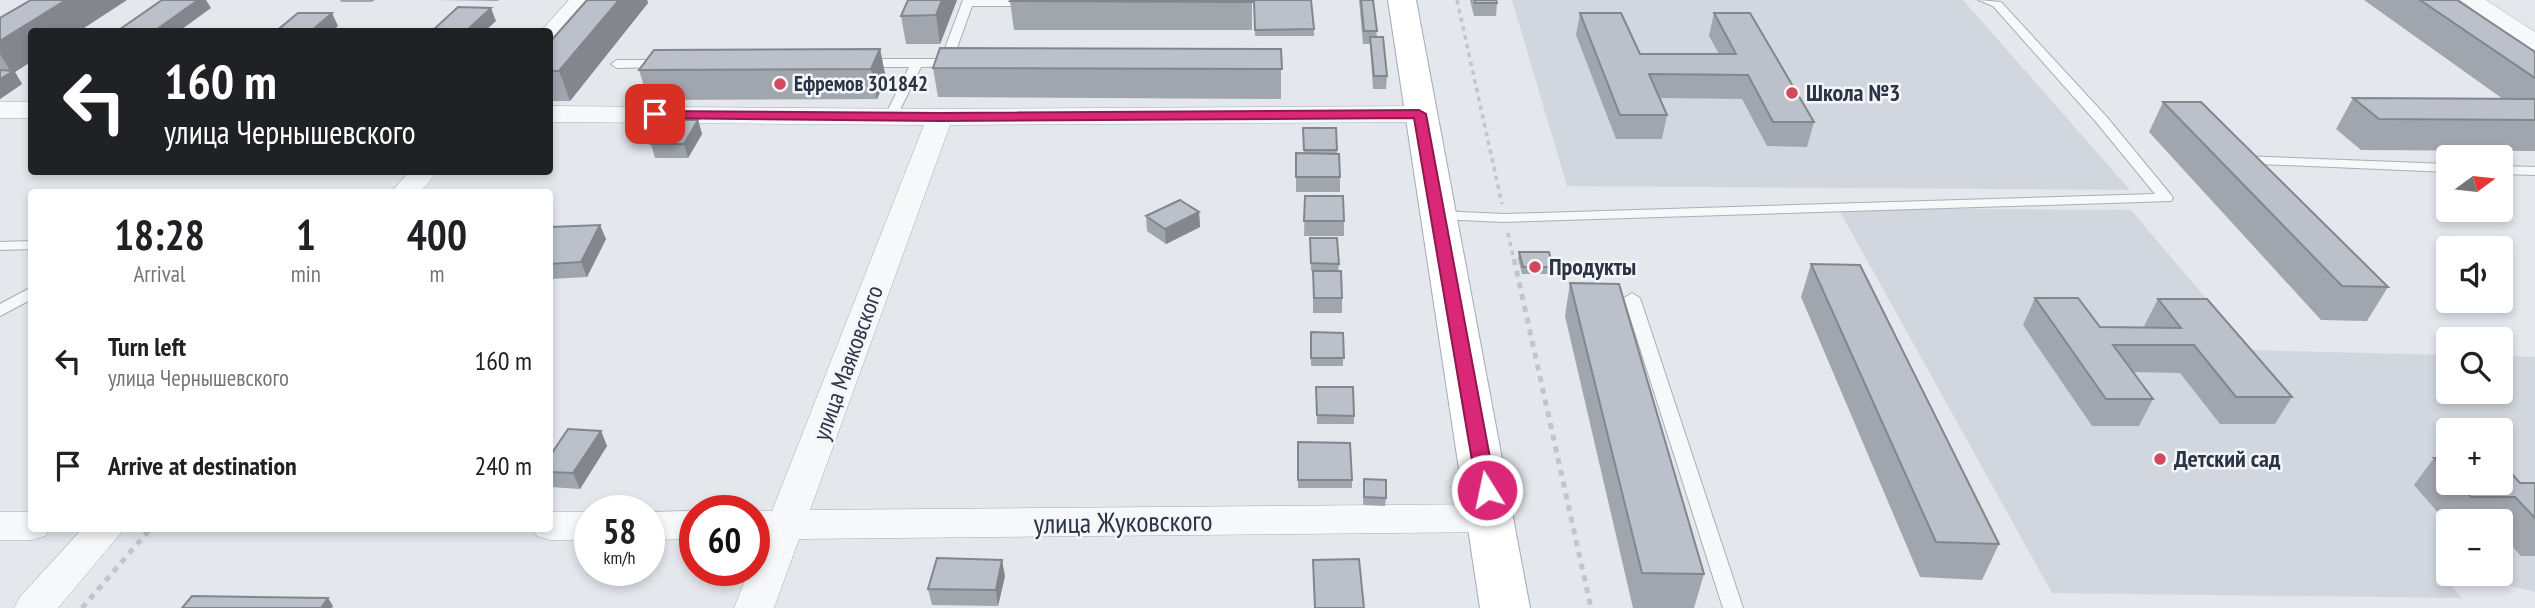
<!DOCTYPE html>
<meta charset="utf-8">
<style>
body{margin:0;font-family:"PT Sans Narrow",sans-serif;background:#f6f6f6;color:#202124;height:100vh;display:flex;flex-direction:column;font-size:26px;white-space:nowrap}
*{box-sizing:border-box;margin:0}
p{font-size:23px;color:#757577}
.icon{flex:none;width:38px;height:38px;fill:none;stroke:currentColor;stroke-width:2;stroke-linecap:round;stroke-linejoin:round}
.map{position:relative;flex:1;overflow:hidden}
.sheet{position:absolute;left:28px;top:189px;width:525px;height:343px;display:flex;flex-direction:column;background:#fff;border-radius:7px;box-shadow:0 4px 10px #0003}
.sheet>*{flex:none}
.banner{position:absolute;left:28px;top:28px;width:525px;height:147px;border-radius:7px;box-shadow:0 4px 10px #0003;background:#202124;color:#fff;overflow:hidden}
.needle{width:46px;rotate:75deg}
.fabs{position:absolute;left:2436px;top:145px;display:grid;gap:14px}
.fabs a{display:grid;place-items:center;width:77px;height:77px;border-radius:7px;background:#fff;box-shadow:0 4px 10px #0003;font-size:35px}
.speed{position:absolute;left:574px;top:495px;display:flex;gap:14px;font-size:35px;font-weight:700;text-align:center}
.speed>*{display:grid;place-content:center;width:91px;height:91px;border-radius:50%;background:#fff;box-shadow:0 4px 10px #0003;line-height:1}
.speed small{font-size:18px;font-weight:400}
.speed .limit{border:10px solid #d22;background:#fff;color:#111}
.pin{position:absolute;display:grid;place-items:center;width:60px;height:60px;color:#fff;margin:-30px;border-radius:14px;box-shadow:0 4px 10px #0006}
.me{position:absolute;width:77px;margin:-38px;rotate:350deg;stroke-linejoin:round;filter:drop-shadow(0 0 5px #0008)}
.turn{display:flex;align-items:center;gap:24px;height:147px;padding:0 21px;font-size:32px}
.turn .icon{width:91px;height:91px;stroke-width:2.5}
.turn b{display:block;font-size:49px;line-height:60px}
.eta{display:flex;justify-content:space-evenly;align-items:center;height:119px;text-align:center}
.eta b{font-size:42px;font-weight:800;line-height:49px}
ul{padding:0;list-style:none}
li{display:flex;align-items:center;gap:21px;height:105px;padding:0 21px}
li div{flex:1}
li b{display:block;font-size:26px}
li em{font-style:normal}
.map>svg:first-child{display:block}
.built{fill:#d2d6de;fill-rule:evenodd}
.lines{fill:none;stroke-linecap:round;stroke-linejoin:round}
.service-casing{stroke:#a9aeb7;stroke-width:2}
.minor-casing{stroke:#a9aeb7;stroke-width:1}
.primary-casing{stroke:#a3abb8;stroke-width:2}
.path-far1{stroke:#c2c5cb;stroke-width:3.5;stroke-dasharray:4.5 4.5;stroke-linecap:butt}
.path{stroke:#c2c5cb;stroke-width:5;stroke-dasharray:6 6;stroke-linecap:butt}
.service{fill:#f7f8fa;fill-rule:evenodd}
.minor{fill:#f7f8fa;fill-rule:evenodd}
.primary{fill:#fff;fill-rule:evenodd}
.wall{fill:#a1a5ae}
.shaded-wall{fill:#83868d}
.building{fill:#bbc0ca;stroke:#83868d;stroke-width:2}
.route{fill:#db2777;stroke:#8e194d;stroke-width:2}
.poi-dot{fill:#d1495b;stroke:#f4f6f9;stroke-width:2.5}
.labels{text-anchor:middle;stroke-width:5;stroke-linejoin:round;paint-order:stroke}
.far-poi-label{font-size:21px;font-weight:bold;fill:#2b3445;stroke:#f4f6f9;text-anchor:start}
.poi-label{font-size:24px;font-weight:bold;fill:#2b3445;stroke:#f4f6f9;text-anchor:start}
.street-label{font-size:24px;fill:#2b3445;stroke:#f4f6f9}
.near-street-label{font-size:28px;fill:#2b3445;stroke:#f4f6f9}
</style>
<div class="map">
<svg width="2535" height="608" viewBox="0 0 2535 608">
<rect width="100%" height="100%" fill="#e4e7ec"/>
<!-- built -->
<path class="built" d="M 1512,0 L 1963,0 L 2130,190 L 1567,186 Z
M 1838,208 L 2131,210 L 2250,350 L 2448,355 L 2448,392 L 2501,392 L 2501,356 L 2535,357 L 2535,592 L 2463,574 L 2501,574 L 2501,522 L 2448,522 L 2448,570 L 2436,568 L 2462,598 L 2052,593 ZM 2448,430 L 2501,430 L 2501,483 L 2448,483 Z"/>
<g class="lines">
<!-- service casing -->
<g class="service-casing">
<path id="service" d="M 963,0 L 1034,0 L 1038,3 L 1032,6 L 972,6 L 953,59 L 960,60 L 960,66 L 921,67 L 897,116 L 891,120 L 886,119 L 885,116 L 909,67 L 863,67 L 857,63 L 863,59 L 941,59 Z
M 1978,0 L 2001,2 L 2106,116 L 2171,195 L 2173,198 L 2171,201 L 1504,222 L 1439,219 L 1432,215 L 1439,211 L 1504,214 L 2155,194 L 2096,122 L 1993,6 Z
M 662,60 L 666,61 L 666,67 L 617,68 L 611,64 L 617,60 Z
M 2242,156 L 2448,164 L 2448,172 L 2237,163 L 2235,160 Z
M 2501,166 L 2535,167 L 2535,175 L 2501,174 Z
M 32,241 L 32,249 L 0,250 L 0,242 Z
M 32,287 L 32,299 L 0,316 L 0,304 Z
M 1632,293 L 1640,298 L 1743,608 L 1723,608 L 1624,298 Z"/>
</g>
<!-- minor casing -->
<g class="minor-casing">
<path id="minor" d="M 569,0 L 592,0 L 558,39 L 550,41 L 550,32 L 540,32 Z
M 2460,0 L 2486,0 L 2535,32 L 2535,50 L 2527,48 Z
M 0,102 L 32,102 L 32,118 L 0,118 Z
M 550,106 L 940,109 L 1419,106 L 1428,109 L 1432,114 L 1428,119 L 1419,122 L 950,125 L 810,510 L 1492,504 L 1505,508 L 1511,518 L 1505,528 L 1492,532 L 799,539 L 774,608 L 734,608 L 749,570 L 754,570 L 754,556 L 761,539 L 754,539 L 754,511 L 772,511 L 924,125 L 550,122 Z
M 409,172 L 438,172 L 420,192 L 391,192 Z
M 695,511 L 695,539 L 649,540 L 649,512 Z
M 0,512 L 32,512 L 32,528 L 50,528 L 45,536 L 32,540 L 0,540 Z
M 550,512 L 590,512 L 590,540 L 550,540 L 537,536 L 532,528 L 550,528 Z
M 83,528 L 125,528 L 58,608 L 14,608 L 20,597 Z"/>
</g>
<!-- primary casing -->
<g class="primary-casing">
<path id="primary" d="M 1388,0 L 1416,0 L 1530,608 L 1480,608 Z"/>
</g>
<!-- path-far1 -->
<path class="path-far1" d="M 1457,0 L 1502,204
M 1508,233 L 1514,261"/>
<!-- path -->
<path class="path" d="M 1514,259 L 1591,608
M 82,608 L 151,528"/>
<!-- service -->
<use href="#service" class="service"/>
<!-- minor -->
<use href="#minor" class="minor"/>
<!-- primary -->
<use href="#primary" class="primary"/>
</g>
<!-- wall -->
<path class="wall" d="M 340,0 L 375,0 L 372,2 L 341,2 Z
M 435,0 L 499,0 L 498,1 Z
M 587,0 L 647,0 L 648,3 L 570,101 L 550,101 L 550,42 Z
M 957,0 L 940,44 L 906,44 L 901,16 Z
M 1252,0 L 1252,30 L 1014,30 L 1010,1 Z
M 1254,0 L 1314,29 L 1314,36 L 1255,36 Z
M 1359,0 L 1373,0 L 1377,37 L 1387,76 L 1386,89 L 1373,89 L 1370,44 L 1363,44 Z
M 1470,0 L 1496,0 L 1497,3 L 1496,16 L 1474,16 Z
M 2364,0 L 2457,0 L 2535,52 L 2535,151 L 2361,150 L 2336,129 L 2353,98 L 2503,99 Z
M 1580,13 L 1640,54 L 1719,54 L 1709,36 L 1714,13 L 1814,122 L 1807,147 L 1767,146 L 1742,99 L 1660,98 L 1667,115 L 1662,139 L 1616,139 L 1576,35 Z
M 0,18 L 32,32 L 32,61 L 15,72 L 22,84 L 0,99 Z
M 880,49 L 886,79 L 877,99 L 648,100 L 639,70 Z
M 1281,49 L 1281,99 L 938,97 L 933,68 Z
M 2163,102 L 2388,287 L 2367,321 L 2321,320 L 2149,132 Z
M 698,120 L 702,134 L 688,158 L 655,158 L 651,144 Z
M 1303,128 L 1336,128 L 1337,154 L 1340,177 L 1340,192 L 1296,192 L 1296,153 L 1304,153 Z
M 1305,196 L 1344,221 L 1344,236 L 1304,236 Z
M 1199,212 L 1200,227 L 1166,244 L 1147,231 L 1146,216 Z
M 550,227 L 606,239 L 587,277 L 550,279 Z
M 1310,238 L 1339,264 L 1338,271 L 1311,271 Z
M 1519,252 L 1553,267 L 1552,274 L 1522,274 L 1518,259 Z
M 1811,264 L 1999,544 L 1982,580 L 1920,577 L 1801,297 Z
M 1313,271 L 1342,298 L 1342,313 L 1313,313 Z
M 1570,283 L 1704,574 L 1694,608 L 1633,608 L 1565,316 Z
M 2035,298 L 2100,327 L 2146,328 L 2144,326 L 2158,299 L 2292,397 L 2275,424 L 2220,424 L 2180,373 L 2133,372 L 2153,399 L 2139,426 L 2092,426 L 2023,325 Z
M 1311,332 L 1343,333 L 1343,366 L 1311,366 Z
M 1316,387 L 1354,416 L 1354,424 L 1317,424 Z
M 601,431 L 607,446 L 580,489 L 550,487 L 550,456 Z
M 1298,442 L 1352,480 L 1352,488 L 1298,488 Z
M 2434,458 L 2448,458 L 2448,483 L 2535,483 L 2535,556 L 2521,556 L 2501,534 L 2501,522 L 2448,522 L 2448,524 L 2414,485 Z
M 1364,479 L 1386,498 L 1385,506 L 1363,505 Z
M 1005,576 L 998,606 L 932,605 L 928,589 Z"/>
<!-- shaded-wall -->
<path class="shaded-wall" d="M 66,0 L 127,0 L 78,32 L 32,32 L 32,61 L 15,72 L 22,84 L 0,99 L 0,79 L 11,72 L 0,54 L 0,41 Z
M 198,0 L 206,0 L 211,8 L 178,32 L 153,32 Z
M 619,0 L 647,0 L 648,3 L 570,101 L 559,71 Z
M 942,0 L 957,0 L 940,44 L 936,15 Z
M 491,8 L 496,21 L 484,32 L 465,32 Z
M 332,13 L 338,26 L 332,32 L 310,32 Z
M 880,49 L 886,79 L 877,99 L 871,69 Z
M 698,120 L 702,134 L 688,158 L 684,144 Z
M 1199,212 L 1200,227 L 1166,244 L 1165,229 Z
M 600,225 L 606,239 L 587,277 L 581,262 Z
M 601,431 L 607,446 L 580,489 L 573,473 Z
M 1002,560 L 1005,576 L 998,606 L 996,590 Z
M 328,598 L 333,606 L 332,608 L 321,608 Z"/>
<!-- building -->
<path class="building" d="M 31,0 L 66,0 L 0,41 L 0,18 Z
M 162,0 L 198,0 L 153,32 L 116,32 Z
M 587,0 L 619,0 L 559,71 L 550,71 L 550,42 Z
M 908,0 L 942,0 L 936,15 L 901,16 Z
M 1011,0 L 1252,0 L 1252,2 L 1010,1 Z
M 1254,0 L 1311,0 L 1314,29 L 1255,30 Z
M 1361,0 L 1373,0 L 1377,31 L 1364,31 Z
M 1475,0 L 1496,0 L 1497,3 L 1475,3 Z
M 2420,0 L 2457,0 L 2535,52 L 2535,78 Z
M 458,7 L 491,8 L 465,32 L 431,32 Z
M 298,13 L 332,13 L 310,32 L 275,32 Z
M 1580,13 L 1621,13 L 1640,54 L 1736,54 L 1714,13 L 1750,13 L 1814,122 L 1773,122 L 1748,75 L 1649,74 L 1667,115 L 1620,115 Z
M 1370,37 L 1383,37 L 1387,76 L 1374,76 Z
M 940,48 L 1281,49 L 1282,69 L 933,68 Z
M 880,49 L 871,69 L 639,70 L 654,50 Z
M 0,70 L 14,71 L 0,79 Z
M 2353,98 L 2535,99 L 2535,120 L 2379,119 Z
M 2163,102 L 2201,102 L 2388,287 L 2342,286 Z
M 666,120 L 698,120 L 684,144 L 651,144 Z
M 1303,128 L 1336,128 L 1337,150 L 1304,150 Z
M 1296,153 L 1339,154 L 1340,177 L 1296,177 Z
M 1305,196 L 1343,196 L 1344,221 L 1304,221 Z
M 1180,200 L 1199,212 L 1165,229 L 1146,216 Z
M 600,225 L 581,262 L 550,264 L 550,227 Z
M 1310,238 L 1337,238 L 1339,264 L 1311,263 Z
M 1519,252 L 1549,252 L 1553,267 L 1523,267 Z
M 1811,264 L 1860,265 L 1999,544 L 1936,542 Z
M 1313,271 L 1341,271 L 1342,298 L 1314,298 Z
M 1570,283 L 1619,284 L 1704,574 L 1642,573 Z
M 2035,298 L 2078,298 L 2100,327 L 2181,328 L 2158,299 L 2207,299 L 2292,397 L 2236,397 L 2194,345 L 2113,345 L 2153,399 L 2106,399 Z
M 1311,332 L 1343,333 L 1344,358 L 1311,358 Z
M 1316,387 L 1353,387 L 1354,416 L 1317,415 Z
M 568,429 L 601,431 L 573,473 L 550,472 L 550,456 Z
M 1298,442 L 1350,443 L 1352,480 L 1298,480 Z
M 2434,458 L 2448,458 L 2448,473 Z
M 2501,462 L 2520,483 L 2535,483 L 2535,518 L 2515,497 L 2471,497 L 2458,483 L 2501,483 Z
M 1364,479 L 1386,480 L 1386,498 L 1364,497 Z
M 937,558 L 1002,560 L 996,590 L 928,589 Z
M 1359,559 L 1364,608 L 1315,608 L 1313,560 Z
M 192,596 L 328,598 L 321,608 L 182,608 Z"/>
<!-- route -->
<path class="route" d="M 1419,110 L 1426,114 L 1496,490 L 1493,495 L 1480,495 L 1477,490 L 1414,118 L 940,121 L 655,118 L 648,114 L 655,111 L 940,113 Z"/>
<!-- markers -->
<g class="poi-dot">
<circle cx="780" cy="84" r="7"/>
<circle cx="1792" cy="93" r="7"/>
<circle cx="1535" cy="267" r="7"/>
<circle cx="2160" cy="459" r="7"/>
</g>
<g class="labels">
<!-- far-poi labels -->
<g class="far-poi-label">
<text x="794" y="91">Ефремов 301842</text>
</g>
<!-- poi labels -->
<g class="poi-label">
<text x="1806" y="101">Школа №3</text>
<text x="1549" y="275">Продукты</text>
<text x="2174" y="467">Детский сад</text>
</g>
<!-- street labels -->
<g class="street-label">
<text transform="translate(848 363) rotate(-70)" y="8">улица Маяковского</text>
</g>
<!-- near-street labels -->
<g class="near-street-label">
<text transform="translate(1123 522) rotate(-1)" y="10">улица Жуковского</text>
</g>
</g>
</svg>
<div class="fabs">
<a><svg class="needle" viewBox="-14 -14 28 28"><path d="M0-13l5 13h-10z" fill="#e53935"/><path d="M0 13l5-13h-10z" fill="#757577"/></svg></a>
<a><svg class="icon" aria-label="sound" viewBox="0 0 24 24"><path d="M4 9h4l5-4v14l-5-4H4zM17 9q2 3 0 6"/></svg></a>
<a><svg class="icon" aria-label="search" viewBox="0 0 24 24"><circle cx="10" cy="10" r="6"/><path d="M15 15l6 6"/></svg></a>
<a>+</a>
<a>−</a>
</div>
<div class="speed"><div>58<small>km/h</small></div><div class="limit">60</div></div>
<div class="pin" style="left:655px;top:114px;background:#d93025"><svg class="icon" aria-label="arrive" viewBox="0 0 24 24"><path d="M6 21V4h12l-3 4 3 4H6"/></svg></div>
<svg class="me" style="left:1487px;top:490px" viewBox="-20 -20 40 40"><circle r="17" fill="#db2777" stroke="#fff" stroke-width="3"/><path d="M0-11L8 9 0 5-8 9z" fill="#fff"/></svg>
<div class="banner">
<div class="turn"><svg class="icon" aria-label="left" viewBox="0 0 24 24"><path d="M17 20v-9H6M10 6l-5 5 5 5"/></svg><div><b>160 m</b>улица Чернышевского</div></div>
</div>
<section class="sheet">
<div class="eta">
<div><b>18:28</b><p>Arrival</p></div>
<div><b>1</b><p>min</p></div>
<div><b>400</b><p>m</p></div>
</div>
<ul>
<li><svg class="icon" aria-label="left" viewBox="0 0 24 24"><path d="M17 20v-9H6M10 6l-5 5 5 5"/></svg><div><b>Turn left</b><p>улица Чернышевского</p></div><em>160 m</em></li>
<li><svg class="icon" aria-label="arrive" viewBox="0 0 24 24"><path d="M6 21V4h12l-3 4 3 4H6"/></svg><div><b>Arrive at destination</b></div><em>240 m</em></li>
</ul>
</section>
</div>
